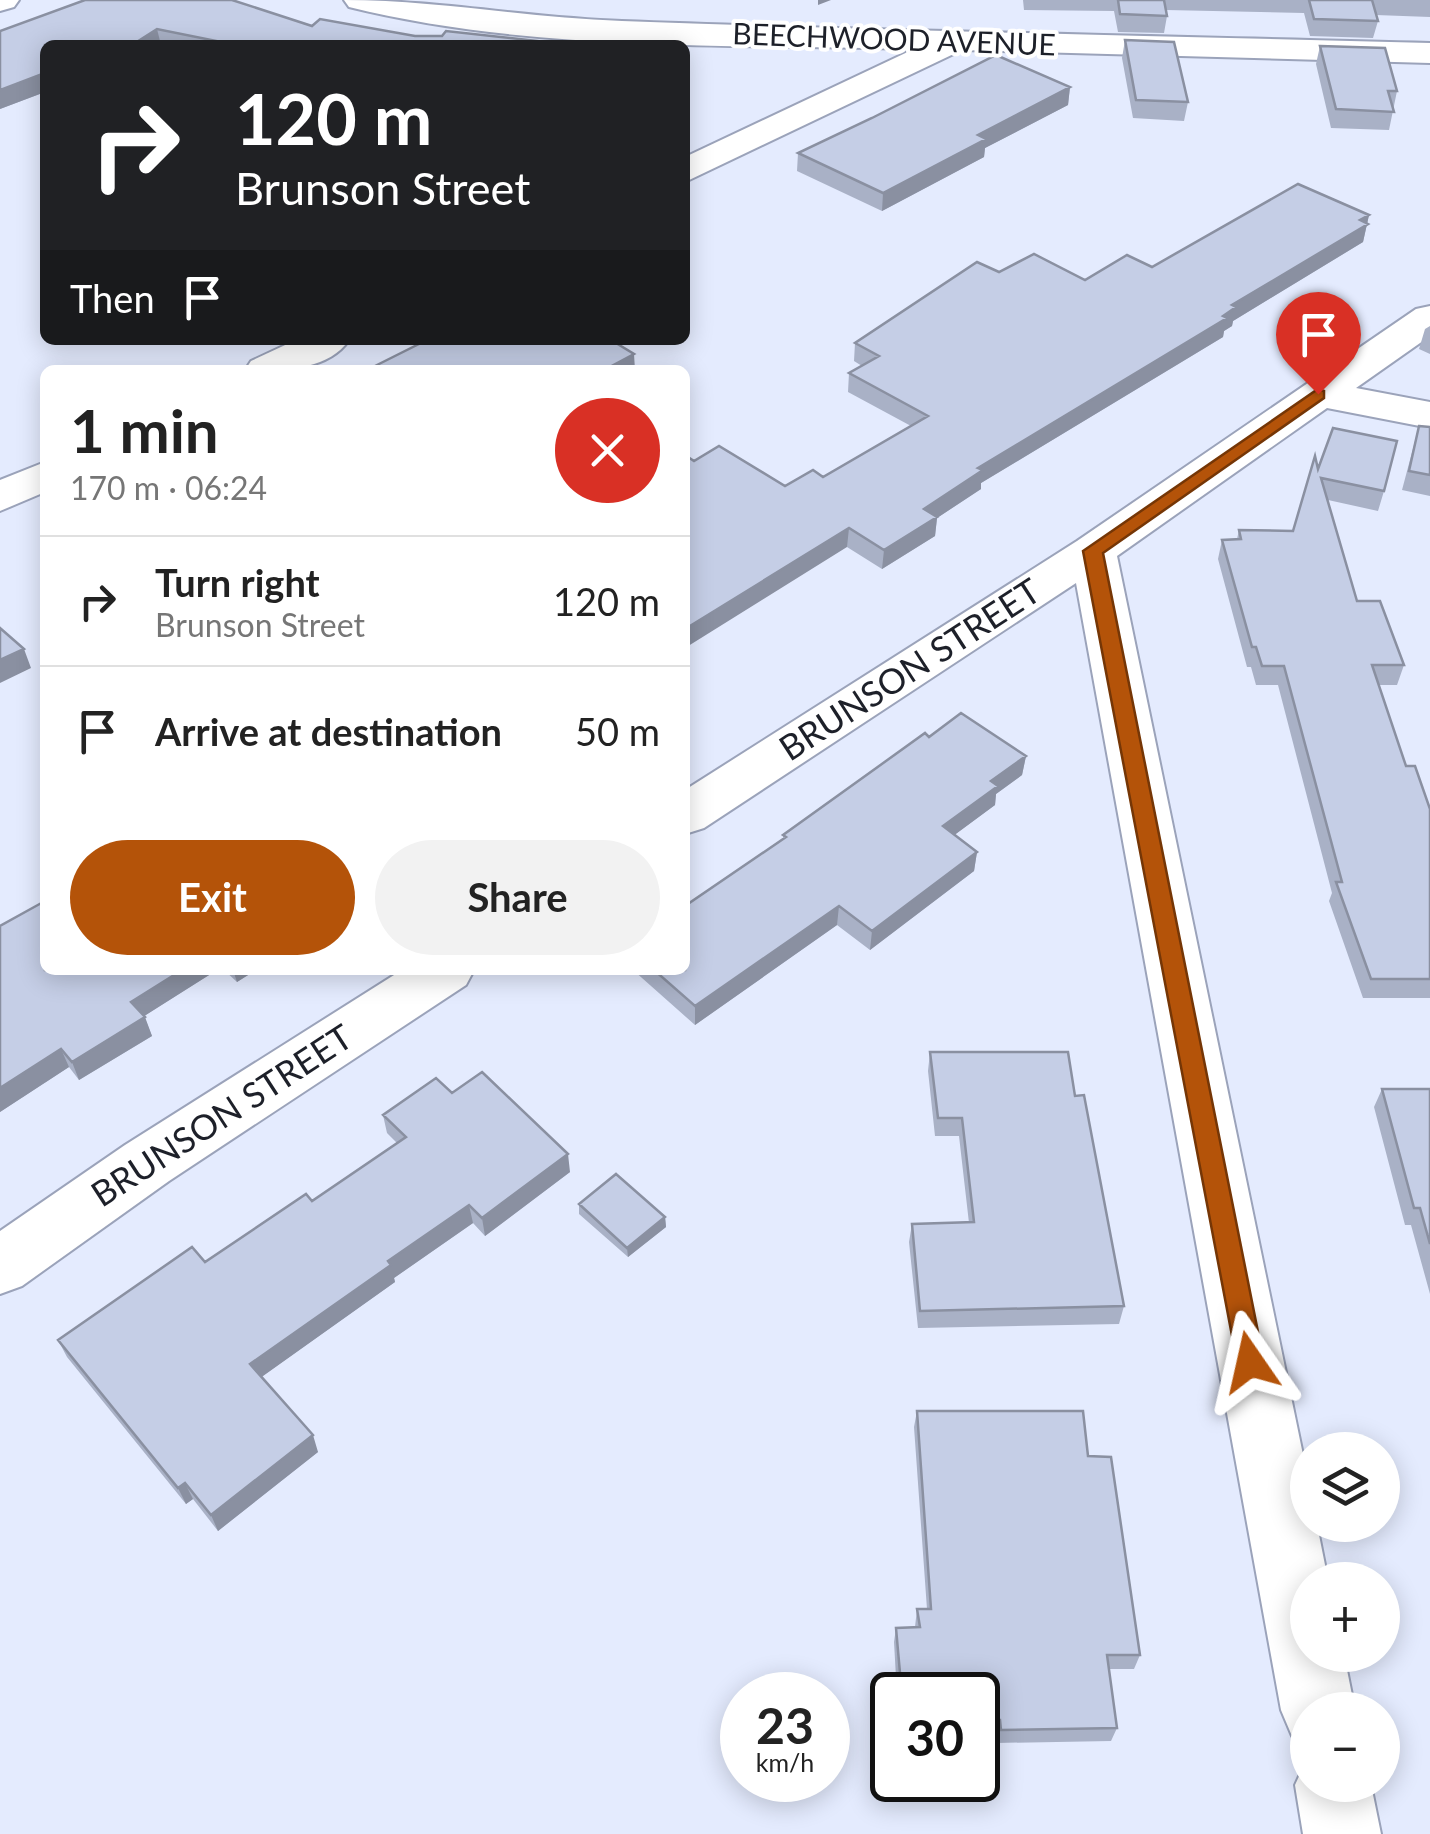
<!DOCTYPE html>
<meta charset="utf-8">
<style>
body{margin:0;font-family:Lato,sans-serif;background:#f2f2f2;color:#222;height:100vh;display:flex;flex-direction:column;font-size:38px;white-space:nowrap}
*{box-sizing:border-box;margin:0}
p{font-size:32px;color:#767676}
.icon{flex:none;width:55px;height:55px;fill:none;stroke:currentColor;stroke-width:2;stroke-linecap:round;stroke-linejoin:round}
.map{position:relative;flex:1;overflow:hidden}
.sheet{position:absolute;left:40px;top:365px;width:650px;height:610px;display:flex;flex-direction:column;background:#fff;border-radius:15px;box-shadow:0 5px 25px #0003}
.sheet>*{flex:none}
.hud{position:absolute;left:40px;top:40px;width:650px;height:305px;border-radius:15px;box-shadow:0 5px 25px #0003;background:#202124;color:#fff;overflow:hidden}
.buttons{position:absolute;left:1290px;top:1432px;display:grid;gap:20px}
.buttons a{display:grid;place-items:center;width:110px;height:110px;border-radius:50%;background:#fff;box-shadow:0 5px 25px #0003;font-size:50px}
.speed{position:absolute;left:720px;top:1672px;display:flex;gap:20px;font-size:50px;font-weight:700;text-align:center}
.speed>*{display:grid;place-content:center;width:130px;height:130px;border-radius:50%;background:#fff;box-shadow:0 5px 25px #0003;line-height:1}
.speed small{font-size:25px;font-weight:400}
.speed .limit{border:5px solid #111;border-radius:15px;background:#fff;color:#111}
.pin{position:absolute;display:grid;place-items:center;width:85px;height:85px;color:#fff;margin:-102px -42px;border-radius:50% 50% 50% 0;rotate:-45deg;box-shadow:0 0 10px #0007}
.pin .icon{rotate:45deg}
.me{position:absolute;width:110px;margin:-55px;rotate:349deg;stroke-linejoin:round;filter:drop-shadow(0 0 8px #0008)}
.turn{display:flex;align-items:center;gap:35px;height:210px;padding:0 30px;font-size:45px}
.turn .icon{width:130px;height:130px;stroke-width:2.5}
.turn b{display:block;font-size:70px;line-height:85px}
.then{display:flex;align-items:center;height:95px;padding:0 30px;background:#0003;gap:20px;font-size:38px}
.round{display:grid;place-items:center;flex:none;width:105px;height:105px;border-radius:52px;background:#f2f2f2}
.summary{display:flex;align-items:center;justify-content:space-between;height:170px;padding:0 30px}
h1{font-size:60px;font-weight:700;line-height:75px}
.primary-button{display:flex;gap:20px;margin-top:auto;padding:20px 30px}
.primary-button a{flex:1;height:115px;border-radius:60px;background:#b45309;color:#fff;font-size:40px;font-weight:700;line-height:115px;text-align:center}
.primary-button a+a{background:#f2f2f2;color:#222}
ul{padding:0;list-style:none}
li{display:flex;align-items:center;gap:30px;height:130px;padding:0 30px;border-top:2px solid #e0e0e0}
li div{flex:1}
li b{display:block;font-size:38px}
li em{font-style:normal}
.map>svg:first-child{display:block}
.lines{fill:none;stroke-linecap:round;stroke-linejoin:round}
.minor-casing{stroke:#9ba3ba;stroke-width:4}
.minor{fill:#fff;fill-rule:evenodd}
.wall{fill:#a9b1c6}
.shaded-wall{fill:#8a90a1}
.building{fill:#c5cee6;stroke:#8a90a1;stroke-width:2.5}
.route{fill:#b45309;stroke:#753606;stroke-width:2.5}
.labels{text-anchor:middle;stroke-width:8;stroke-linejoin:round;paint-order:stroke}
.far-street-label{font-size:30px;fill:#1d2029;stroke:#fff}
.street-label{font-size:35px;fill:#1d2029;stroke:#fff}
</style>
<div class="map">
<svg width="1430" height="1834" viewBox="0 0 1430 1834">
<rect width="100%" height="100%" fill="#e4ebfe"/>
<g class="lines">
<!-- minor casing -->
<g class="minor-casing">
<path id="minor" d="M 0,0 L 19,0 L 14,7 L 0,11 Z
M 344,0 C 437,0 529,18 622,21 C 891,31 1161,36 1430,43 L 1430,63 L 962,50 L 685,182 L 685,157 L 914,49 C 727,44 531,52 349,7 Z
M 1430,306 L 1430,336 L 1356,388 L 1430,402 L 1430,428 L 1327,408 L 1117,556 L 1308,1479 L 1308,1525 L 1317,1525 L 1328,1580 L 1308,1580 L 1308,1655 L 1344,1655 L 1355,1710 L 1308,1710 L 1308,1743 L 1292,1736 L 1281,1710 L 1076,583 L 704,828 L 685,834 L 685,790 L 1077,541 L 1416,309 Z
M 296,340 L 349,340 C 327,372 280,370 245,370 L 251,361 Z
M 45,462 L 45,492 L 0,511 L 0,480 Z
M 402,970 L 474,970 L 466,985 L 169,1181 L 22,1286 L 0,1294 L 0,1231 L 125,1145 Z
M 1308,1757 L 1308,1785 L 1371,1785 L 1381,1834 L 1303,1834 L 1295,1785 Z"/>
</g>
<!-- minor -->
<use href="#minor" class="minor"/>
</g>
<!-- wall -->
<path class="wall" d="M 1023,0 L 1430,0 L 1430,17 L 1376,15 L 1378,21 L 1373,38 L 1310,36 L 1304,13 L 1166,10 L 1167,16 L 1164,33 L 1118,32 L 1114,11 L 1024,10 Z
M 312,26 L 415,36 L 574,45 L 45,45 L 45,92 L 0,109 L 0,31 Z
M 1125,40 L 1188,102 L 1184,121 L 1133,118 L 1122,58 Z
M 1320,46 L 1397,91 L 1389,130 L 1331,128 L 1316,64 Z
M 1070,87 L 1068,105 L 985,148 L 984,157 L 882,211 L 797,171 L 798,153 Z
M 1369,215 L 1363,242 L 1233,321 L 1232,326 L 1224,331 L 1223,337 L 981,483 L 981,489 L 937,518 L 935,536 L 882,569 L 847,547 L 694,461 L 785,486 L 823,477 L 911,426 L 848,392 L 849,373 L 862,366 L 854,361 L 855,343 L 999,272 L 1085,280 L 1152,267 Z
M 1430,326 L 1430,354 L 1419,349 L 1425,329 Z
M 1419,426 L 1430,427 L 1430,496 L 1402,490 Z
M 1318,469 L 1384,491 L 1378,511 L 1328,500 L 1357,601 L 1404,665 L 1397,685 L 1378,685 L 1406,766 L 1430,809 L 1430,998 L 1363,998 L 1329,901 L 1332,893 L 1278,685 L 1256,685 L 1251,667 L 1247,667 L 1218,559 L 1222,540 L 1237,539 L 1239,530 L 1293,531 Z
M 929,737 L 1026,756 L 1022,775 L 996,794 L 995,805 L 954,835 L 977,852 L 974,871 L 870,950 L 837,925 L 695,1025 L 633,970 L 685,970 L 783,839 L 783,835 Z
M 45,901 L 217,970 L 144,1016 L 152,1036 L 79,1080 L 69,1067 L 0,1112 Z
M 224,970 L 256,970 L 237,982 Z
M 930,1052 L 1075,1096 L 1124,1306 L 1119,1324 L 918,1328 L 909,1242 L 912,1224 L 969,1223 L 959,1136 L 935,1136 L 928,1071 Z
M 1382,1089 L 1430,1089 L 1430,1294 L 1411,1225 L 1405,1225 L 1374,1107 Z
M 452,1093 L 570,1172 L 485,1236 L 473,1223 L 394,1278 L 395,1282 L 261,1377 L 318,1452 L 218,1531 L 193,1499 L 186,1504 L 67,1357 L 58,1340 L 205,1262 L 312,1201 L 397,1143 L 387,1133 L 383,1115 Z
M 579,1204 L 665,1217 L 666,1227 L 628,1257 L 579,1214 Z
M 917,1411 L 1088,1456 L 1140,1655 L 1134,1669 L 1109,1669 L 1117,1728 L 1111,1741 L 996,1743 L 995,1734 L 978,1734 L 978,1695 L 897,1695 L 894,1642 L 896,1628 L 915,1627 L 917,1609 L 927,1609 L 914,1427 Z"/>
<!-- shaded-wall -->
<path class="shaded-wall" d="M 818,0 L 831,0 L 818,5 Z
M 157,29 L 161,45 L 132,45 Z
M 45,73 L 45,92 L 0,109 L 0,90 Z
M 1070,87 L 1068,105 L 985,148 L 984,157 L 882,211 L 883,193 L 978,135 Z
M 1369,215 L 1363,242 L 1233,321 L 1232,326 L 1224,331 L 1223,337 L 981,483 L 981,489 L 937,518 L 935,536 L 882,569 L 884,550 L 924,509 L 978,468 L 1232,305 Z
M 634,354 L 635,370 L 604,370 Z
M 849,528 L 847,547 L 685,648 L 685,629 Z
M 24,649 L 31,668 L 0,683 L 0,660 Z
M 1026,756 L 1022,775 L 996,794 L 995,805 L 941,845 L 943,826 L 991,781 Z
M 977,852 L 974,871 L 870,950 L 872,931 Z
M 839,906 L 837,925 L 695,1025 L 695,1006 Z
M 182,970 L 217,970 L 138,1020 L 131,1002 Z
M 233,970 L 256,970 L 237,982 Z
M 145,1017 L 152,1036 L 79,1080 L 72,1062 Z
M 61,1049 L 69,1067 L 0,1112 L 0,1088 Z
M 568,1154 L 570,1172 L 485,1236 L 482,1218 Z
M 469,1205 L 473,1223 L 394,1278 L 395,1282 L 256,1381 L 250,1364 L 388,1261 Z
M 665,1217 L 666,1227 L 628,1257 L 627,1248 Z
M 313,1435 L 318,1452 L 218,1531 L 211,1515 Z
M 185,1483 L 193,1499 L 186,1504 L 178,1488 Z"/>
<!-- building -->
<path class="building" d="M 85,0 L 232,0 L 312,26 L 320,19 L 415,36 L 442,36 L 446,31 L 574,45 L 236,45 L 157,29 L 132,45 L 45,45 L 45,73 L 0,90 L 0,31 Z
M 1118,0 L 1164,0 L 1167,16 L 1120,14 Z
M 1309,0 L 1372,0 L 1378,21 L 1314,19 Z
M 1125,40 L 1174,42 L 1188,102 L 1136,100 Z
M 1320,46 L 1385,48 L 1397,91 L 1388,91 L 1394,112 L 1336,109 Z
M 996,55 L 1070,87 L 978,135 L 986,139 L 883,193 L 798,153 L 872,118 Z
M 1298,184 L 1369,215 L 1360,220 L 1368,224 L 1232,305 L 1236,307 L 1223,316 L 1227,318 L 978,468 L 983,470 L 924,509 L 937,517 L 884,550 L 849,528 L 685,629 L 685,455 L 694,461 L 719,446 L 785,486 L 813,470 L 823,477 L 928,416 L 849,373 L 879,356 L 855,343 L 977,262 L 999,272 L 1034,254 L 1085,280 L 1127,255 L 1152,267 Z
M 427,340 L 611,340 L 634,354 L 604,370 L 367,370 Z
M 1419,426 L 1430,427 L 1430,475 L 1409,471 Z
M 1333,428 L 1397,441 L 1384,491 L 1321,478 L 1357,601 L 1380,601 L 1404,665 L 1372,665 L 1406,766 L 1415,766 L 1430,809 L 1430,979 L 1371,979 L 1336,882 L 1342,882 L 1284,666 L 1262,666 L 1256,647 L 1252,647 L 1222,540 L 1241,539 L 1239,530 L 1293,531 L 1315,456 L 1318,469 Z
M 0,628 L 24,649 L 0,660 Z
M 961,713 L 1026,756 L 991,781 L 998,786 L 943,826 L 977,852 L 872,931 L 839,906 L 695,1006 L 654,970 L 685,970 L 685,906 L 786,837 L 783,835 L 925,733 L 929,737 Z
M 45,901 L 45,970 L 182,970 L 131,1002 L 145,1017 L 72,1062 L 61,1049 L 0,1088 L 0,926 Z
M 930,1052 L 1068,1052 L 1075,1096 L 1084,1095 L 1124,1306 L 920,1311 L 912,1224 L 974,1222 L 962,1118 L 938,1118 Z
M 482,1072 L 568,1154 L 482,1218 L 469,1205 L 388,1261 L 391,1265 L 250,1364 L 313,1435 L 211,1515 L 185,1483 L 178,1488 L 58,1340 L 192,1247 L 205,1262 L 306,1194 L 312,1201 L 406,1137 L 383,1115 L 436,1078 L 452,1093 Z
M 1382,1089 L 1430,1089 L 1430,1244 L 1420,1208 L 1414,1208 Z
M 616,1174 L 665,1217 L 627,1248 L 579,1204 Z
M 917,1411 L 1083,1411 L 1088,1456 L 1111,1457 L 1140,1655 L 1107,1655 L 1117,1728 L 1001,1730 L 1000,1720 L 978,1720 L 978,1695 L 921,1695 L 920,1685 L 901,1684 L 896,1628 L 920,1627 L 917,1609 L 931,1609 Z"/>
<!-- route -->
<path class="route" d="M 1318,389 L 1324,391 L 1324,398 L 1103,553 L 1264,1362 L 1260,1371 L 1250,1375 L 1241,1371 L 1237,1362 L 1083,551 Z"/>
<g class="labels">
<!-- far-street labels -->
<g class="far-street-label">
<text transform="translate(894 40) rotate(2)" y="10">BEECHWOOD AVENUE</text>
</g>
<!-- street labels -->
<g class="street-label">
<text transform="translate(910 670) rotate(-33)" y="12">BRUNSON STREET</text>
<text transform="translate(222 1116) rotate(-33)" y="12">BRUNSON STREET</text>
</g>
</g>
</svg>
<div class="buttons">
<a><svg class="icon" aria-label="layers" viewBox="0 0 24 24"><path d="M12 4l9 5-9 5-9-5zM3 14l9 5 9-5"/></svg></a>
<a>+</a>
<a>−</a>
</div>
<div class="speed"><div>23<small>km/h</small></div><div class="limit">30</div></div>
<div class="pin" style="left:1318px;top:394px;background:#d93025"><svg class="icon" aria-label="arrive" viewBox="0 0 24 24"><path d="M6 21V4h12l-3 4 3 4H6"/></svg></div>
<svg class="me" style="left:1250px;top:1362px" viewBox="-20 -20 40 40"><path d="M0-17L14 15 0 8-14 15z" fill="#b45309" stroke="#fff" stroke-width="4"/></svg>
<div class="hud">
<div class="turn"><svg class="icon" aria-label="right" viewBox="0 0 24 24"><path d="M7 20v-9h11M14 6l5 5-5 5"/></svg><div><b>120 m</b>Brunson Street</div></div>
<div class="then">Then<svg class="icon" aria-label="arrive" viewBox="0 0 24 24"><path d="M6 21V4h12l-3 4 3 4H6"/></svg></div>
</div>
<section class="sheet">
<div class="summary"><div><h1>1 min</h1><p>170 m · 06:24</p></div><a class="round" style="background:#d93025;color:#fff"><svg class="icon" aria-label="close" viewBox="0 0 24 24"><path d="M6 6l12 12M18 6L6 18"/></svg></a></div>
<ul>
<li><svg class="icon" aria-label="right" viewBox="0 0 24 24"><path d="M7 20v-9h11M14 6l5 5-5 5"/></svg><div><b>Turn right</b><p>Brunson Street</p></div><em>120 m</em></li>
<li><svg class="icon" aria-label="arrive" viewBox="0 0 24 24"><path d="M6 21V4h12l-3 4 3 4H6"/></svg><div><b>Arrive at destination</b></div><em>50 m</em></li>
</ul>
<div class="primary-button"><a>Exit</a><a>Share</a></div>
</section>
</div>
